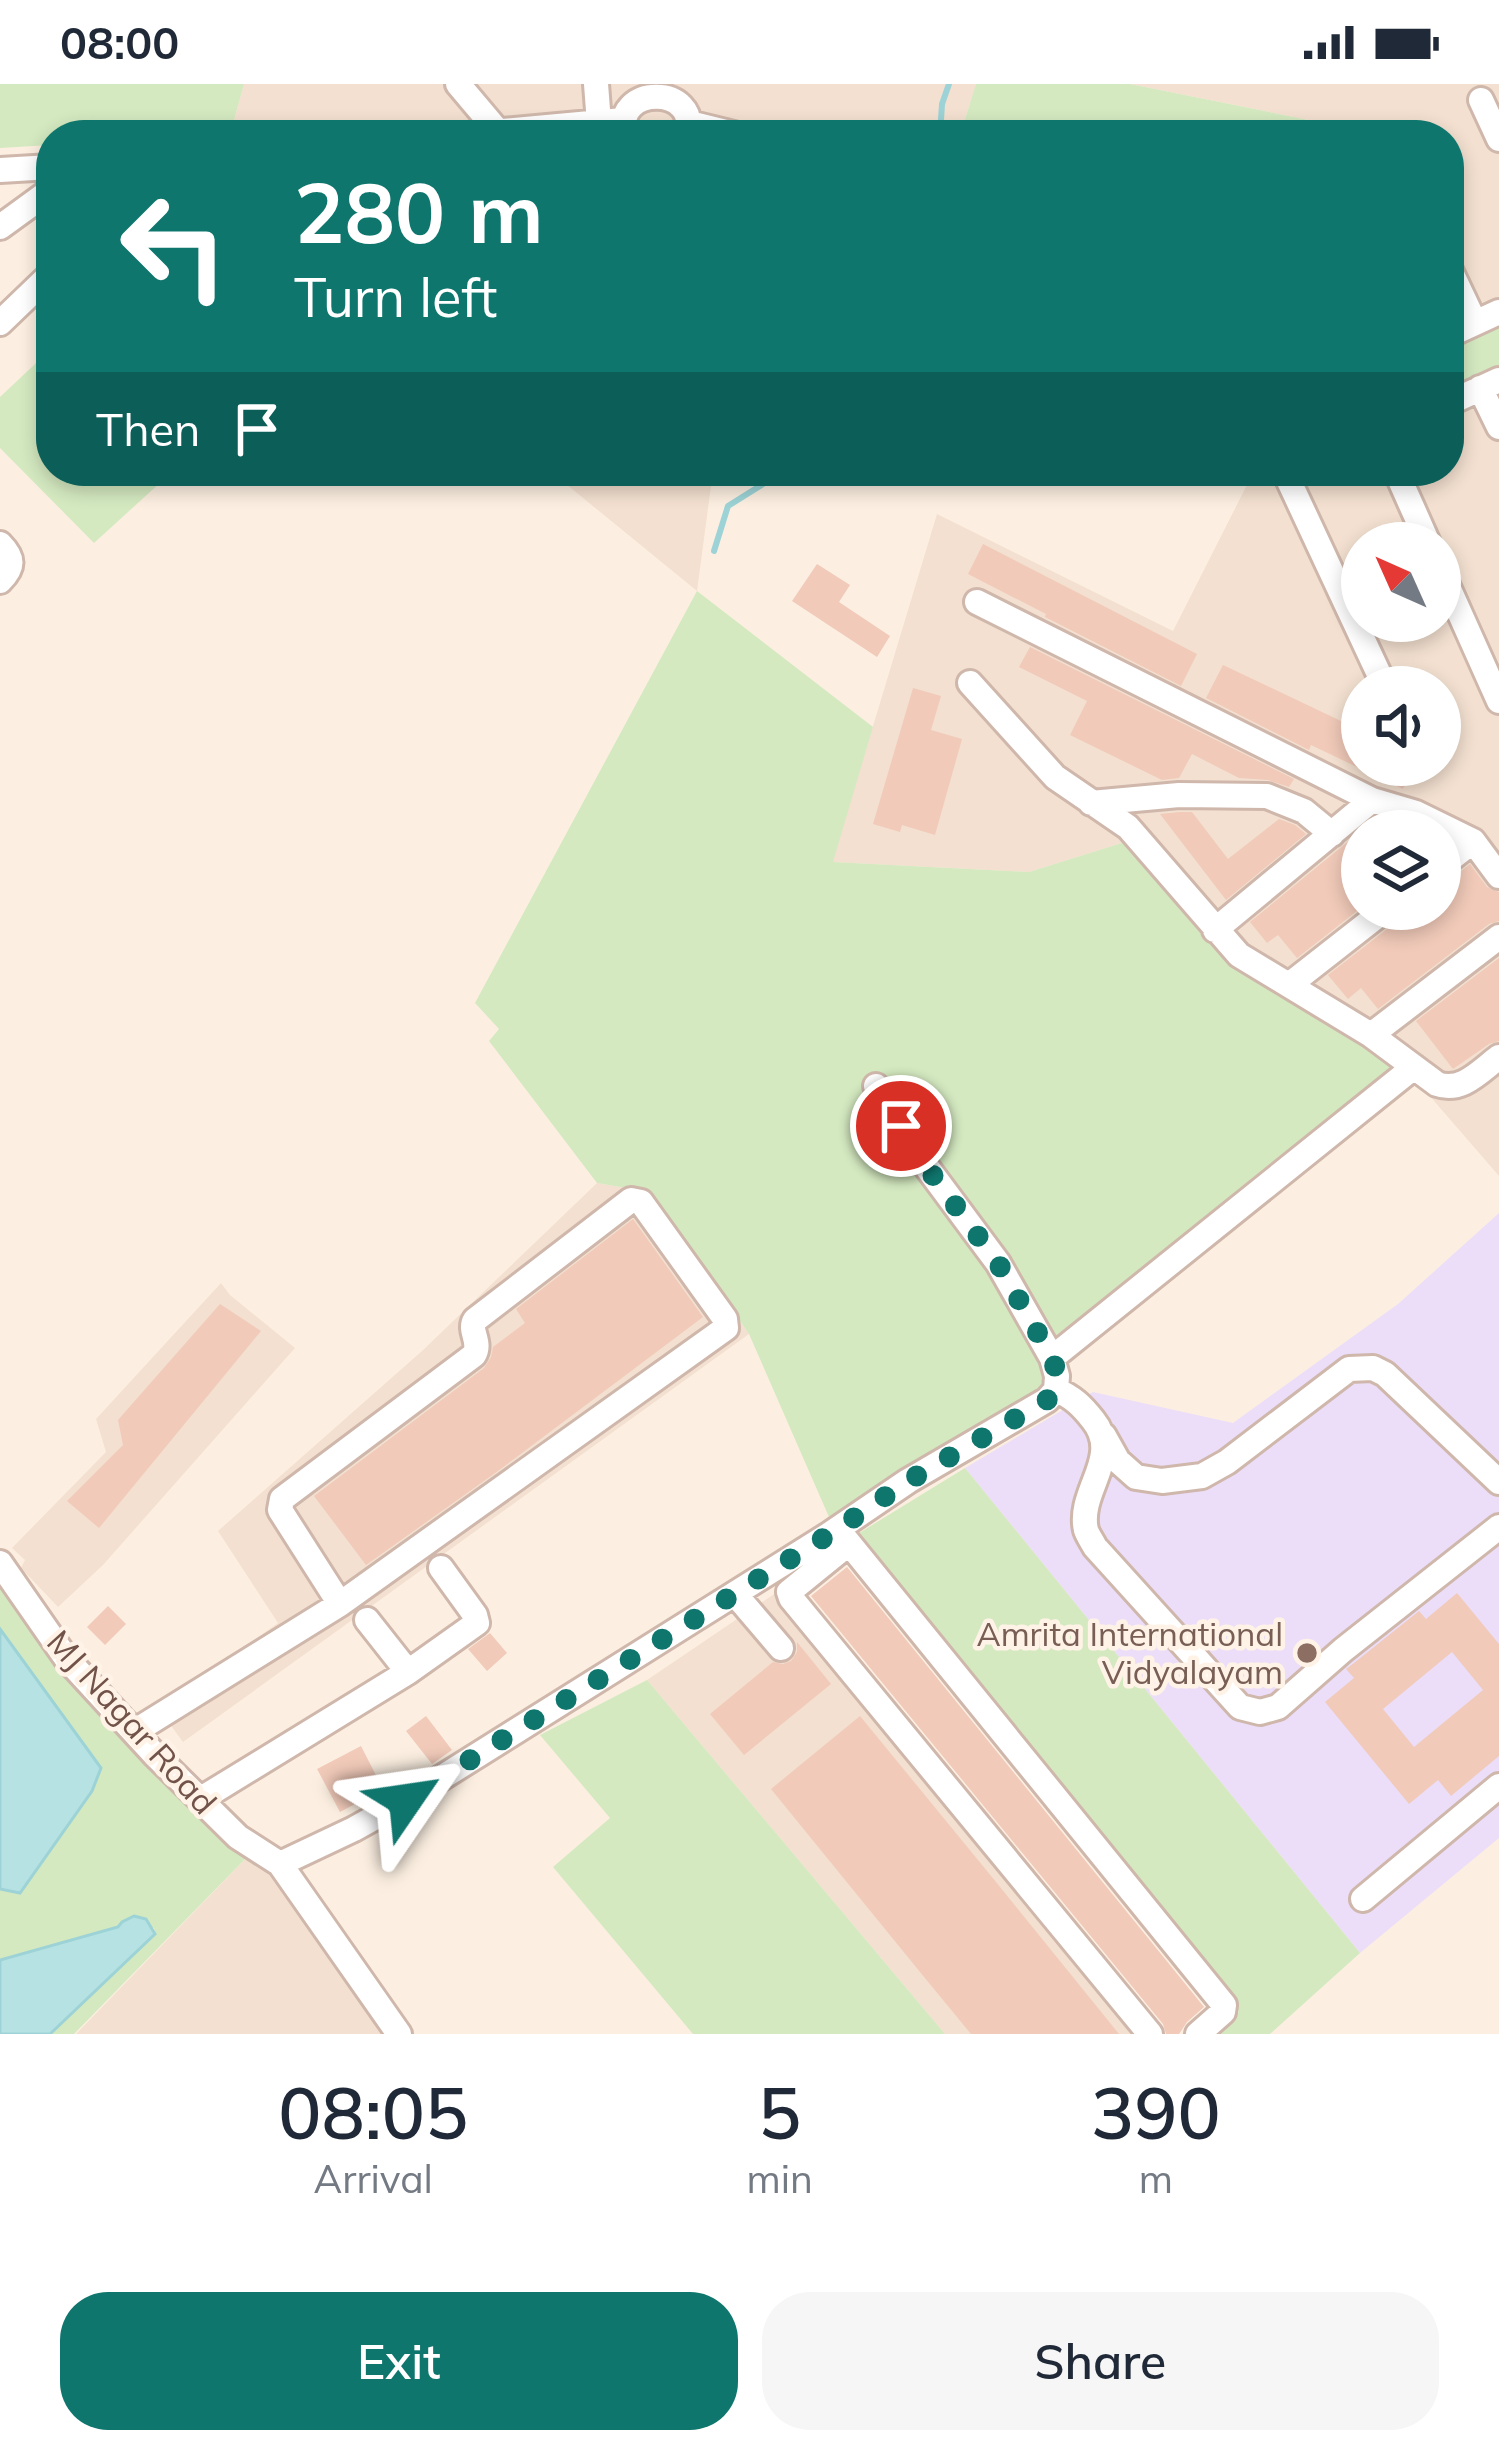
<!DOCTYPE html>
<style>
body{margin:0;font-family:Mulish,sans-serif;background:#f6f6f7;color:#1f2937;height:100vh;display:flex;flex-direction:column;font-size:45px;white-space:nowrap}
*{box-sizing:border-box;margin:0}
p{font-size:39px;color:#747a83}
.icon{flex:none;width:66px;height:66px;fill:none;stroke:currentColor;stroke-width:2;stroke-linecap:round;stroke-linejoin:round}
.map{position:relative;height:1950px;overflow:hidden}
.details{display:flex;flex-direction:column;background:#fff;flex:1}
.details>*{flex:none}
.guide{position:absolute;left:36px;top:36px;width:1428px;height:366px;border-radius:48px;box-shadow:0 6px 18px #0003;background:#0f766e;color:#fff;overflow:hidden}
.needle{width:78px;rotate:315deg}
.buttons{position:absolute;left:1341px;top:438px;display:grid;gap:24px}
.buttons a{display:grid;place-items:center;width:120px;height:120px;border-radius:50%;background:#fff;box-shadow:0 6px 18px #0003;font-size:60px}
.pin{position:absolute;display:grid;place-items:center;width:102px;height:102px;color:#fff;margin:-51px;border:6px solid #fff;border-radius:50%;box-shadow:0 3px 12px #0007}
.me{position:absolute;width:132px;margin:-66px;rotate:58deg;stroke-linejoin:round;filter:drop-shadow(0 0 9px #0008)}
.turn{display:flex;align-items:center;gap:42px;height:252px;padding:0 60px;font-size:54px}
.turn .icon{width:156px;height:156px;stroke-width:2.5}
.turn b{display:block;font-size:84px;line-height:102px}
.then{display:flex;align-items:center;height:114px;padding:0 60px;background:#0003;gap:24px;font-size:45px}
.eta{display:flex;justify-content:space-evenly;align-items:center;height:204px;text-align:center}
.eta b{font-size:72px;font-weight:600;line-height:84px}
.action{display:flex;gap:24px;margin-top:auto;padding:24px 60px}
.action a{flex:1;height:138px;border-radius:48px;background:#0f766e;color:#fff;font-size:48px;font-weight:600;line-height:138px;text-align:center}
.action a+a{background:#f6f6f7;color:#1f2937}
.status{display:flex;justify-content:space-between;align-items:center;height:84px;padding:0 60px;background:#fff;direction:ltr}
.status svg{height:33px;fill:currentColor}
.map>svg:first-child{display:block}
.residential{fill:#f3e0d0;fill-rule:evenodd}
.education{fill:#ecdef8}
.green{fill:#d4e9c0}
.water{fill:#b6e2e4;stroke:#9dd3d6;stroke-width:3}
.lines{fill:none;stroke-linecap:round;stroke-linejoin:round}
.stream{stroke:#9dd3d6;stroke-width:6}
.building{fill:#f1cab9;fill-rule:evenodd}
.minor-casing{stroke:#cfb7ab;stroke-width:30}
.minor{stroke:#fff;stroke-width:24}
.route{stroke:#0f766e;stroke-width:21;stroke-dasharray:0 37.8}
.education-dot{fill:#8d6e63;stroke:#fff3e7;stroke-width:4.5}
.labels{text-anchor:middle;stroke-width:9;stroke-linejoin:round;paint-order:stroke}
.education-label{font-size:33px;fill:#785e54;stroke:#fff3e7;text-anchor:end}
.street-label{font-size:33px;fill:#725349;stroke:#fff3e7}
</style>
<div class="status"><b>08:00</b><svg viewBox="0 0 49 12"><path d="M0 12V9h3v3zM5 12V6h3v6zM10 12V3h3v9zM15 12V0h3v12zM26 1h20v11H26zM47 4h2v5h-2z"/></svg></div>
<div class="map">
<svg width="1499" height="1950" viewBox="0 0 1499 1950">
<rect width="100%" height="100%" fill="#fcefe1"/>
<!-- residential -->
<path class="residential" d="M 244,0 L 976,0 L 960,51 L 178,51 L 231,47 Z
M 1130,0 L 1499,0 L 1499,1092 L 1402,980 L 1203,852 L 1125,758 L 1029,788 L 832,778 L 937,430 L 1173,547 L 1254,387 L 1449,387 L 1449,51 L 1383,51 ZM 1362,459 L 1440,459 L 1440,537 L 1362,537 ZM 1362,603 L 1440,603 L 1440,681 L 1362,681 ZM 1362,747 L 1440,747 L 1440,825 L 1362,825 Z
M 550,387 L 713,387 L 697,507 Z
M 597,1099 L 650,1108 L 749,1250 L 183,1658 L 158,1624 L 278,1539 L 218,1447 L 422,1267 Z
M 221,1199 L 230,1211 L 295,1264 L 103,1481 L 58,1523 L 21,1484 L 25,1476 L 12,1464 L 106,1368 L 96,1335 Z
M 777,1508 L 1142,1950 L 945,1950 L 647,1596 Z
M 253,1767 L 384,1950 L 76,1950 Z"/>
<!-- education -->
<path class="education" d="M 1499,1129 L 1499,1754 L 1360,1869 L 965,1384 L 1093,1308 L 1233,1339 L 1398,1220 Z"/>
<!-- green -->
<path class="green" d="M 0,0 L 244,0 L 231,47 L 178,51 L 51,51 L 51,61 L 0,64 Z
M 976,0 L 1130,0 L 1383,51 L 960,51 Z
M 1499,237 L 1499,286 L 1459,305 L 1449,284 L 1449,261 Z
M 51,265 L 51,387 L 173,387 L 94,459 L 0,364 L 0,313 Z
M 697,507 L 873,643 L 833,778 L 1029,788 L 1125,758 L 1203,852 L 1402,980 L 1058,1250 L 1033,1266 L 1047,1304 L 829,1433 L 749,1250 L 650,1108 L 597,1099 L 489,957 L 499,945 L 475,919 Z
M 965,1384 L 1360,1869 L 1270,1950 L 1214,1950 L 1239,1928 L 851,1454 Z
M 0,1504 L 141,1672 L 249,1771 L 74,1950 L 50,1950 L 155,1849 L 154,1844 L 123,1838 L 119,1843 L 0,1876 L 0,1805 L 20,1809 L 92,1707 L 100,1684 L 0,1545 Z
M 647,1596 L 945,1950 L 693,1950 L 553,1783 L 610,1734 L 540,1651 Z"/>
<!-- water -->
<path class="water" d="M 0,1545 L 101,1684 L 92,1707 L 20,1809 L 0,1805 Z
M 134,1832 L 146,1835 L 155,1850 L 50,1950 L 0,1950 L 0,1876 L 118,1843 L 122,1838 Z"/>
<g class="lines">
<!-- stream -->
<path class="stream" d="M 940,51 L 942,20 L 949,0
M 714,467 L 728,422 L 763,400 L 768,387"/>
</g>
<!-- building -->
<path class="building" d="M 983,460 L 1197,570 L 1181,602 L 1045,533 L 1046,530 L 968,490 Z
M 817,480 L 850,501 L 839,518 L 890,552 L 877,573 L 792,517 Z
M 1030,563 L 1294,695 L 1289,703 L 1268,696 L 1239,694 L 1192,670 L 1179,694 L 1162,696 L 1070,651 L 1087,617 L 1019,583 Z
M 1223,581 L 1362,647 L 1362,681 L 1415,681 L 1403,705 L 1311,661 L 1309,666 L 1206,614 Z
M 913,604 L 941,612 L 931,646 L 962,655 L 935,751 L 902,741 L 900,748 L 873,740 Z
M 1180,728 L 1192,728 L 1228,775 L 1279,735 L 1295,741 L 1306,750 L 1226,816 L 1160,730 Z
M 1362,746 L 1362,823 L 1297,874 L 1278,851 L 1267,859 L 1250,838 Z
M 1470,780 L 1487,803 L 1499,808 L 1499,837 L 1489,840 L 1378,925 L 1361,904 L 1348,915 L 1328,891 L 1396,838 L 1402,825 L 1440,825 L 1440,799 L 1450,796 Z
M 1499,874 L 1499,957 L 1489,960 L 1453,985 L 1416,937 Z
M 633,1135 L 703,1233 L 498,1387 L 366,1481 L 314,1412 L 484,1284 L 491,1273 L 493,1263 L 525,1239 L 516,1225 Z
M 220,1220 L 261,1247 L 99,1444 L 67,1417 L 123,1361 L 118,1336 Z
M 847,1483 L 1204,1923 L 1187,1938 L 1179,1950 L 1166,1950 L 1163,1940 L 811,1512 Z
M 1457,1509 L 1499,1560 L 1499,1672 L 1451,1712 L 1438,1696 L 1409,1720 L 1325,1618 L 1354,1594 L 1346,1585 L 1354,1579 L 1419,1527 L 1426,1535 ZM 1452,1568 L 1483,1606 L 1414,1663 L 1383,1625 Z
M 108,1522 L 126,1540 L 105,1561 L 87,1543 Z
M 490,1549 L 507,1569 L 487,1587 L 468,1565 Z
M 797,1558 L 831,1600 L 744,1671 L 710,1630 L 773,1578 L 783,1580 L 791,1577 L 797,1568 Z
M 426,1632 L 452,1666 L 432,1680 L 406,1647 Z
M 860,1632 L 996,1798 L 1119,1950 L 971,1950 L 920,1888 L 771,1705 Z
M 361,1662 L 383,1705 L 340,1728 L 317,1685 Z"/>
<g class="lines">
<!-- minor casing -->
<g class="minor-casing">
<path id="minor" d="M 458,0 L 501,51
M 596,0 L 599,39
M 1481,16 L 1499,55
M 689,39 L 738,51
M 459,51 L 623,36
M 625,51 C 612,0 701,0 687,51
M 0,86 L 51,83
M 0,143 L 51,106
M 1449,184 L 1475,239
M 0,239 L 51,190
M 1449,251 L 1499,228
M 1480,304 L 1499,343
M 1449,319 L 1499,296
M 1306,387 L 1288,395 L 1385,603
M 1396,387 L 1428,459
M 0,460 C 14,474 14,483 0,497
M 1440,485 L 1499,617
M 977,518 L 1372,716 L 1416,729 L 1473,757 L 1499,792
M 970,599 L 1055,693 L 1128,743 L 1239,871 L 1371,951 L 1437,1000 C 1462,1009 1480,987 1499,973
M 1091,719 L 1179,711 L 1267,712 L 1304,727 L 1332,750
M 1440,783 L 1473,757
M 1215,846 L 1372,716
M 1289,901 L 1386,825
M 1371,951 L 1499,853
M 1052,1274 L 1414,983
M 1056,1306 C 1073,1313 1082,1322 1093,1336 C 1123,1373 1077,1407 1086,1446 C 1088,1452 1092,1457 1095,1463 L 1240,1623 L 1260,1628 L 1278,1623 L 1343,1566 L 1499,1443
M 1104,1352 L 1118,1377 L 1136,1393 L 1162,1397 L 1202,1392 L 1227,1378 L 1349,1285 L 1373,1284 L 1385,1290 L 1499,1398
M 839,1447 L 1224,1921 L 1223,1928 L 1198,1950
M 830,1450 L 842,1465 L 789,1508 L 791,1514 L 1150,1950
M 0,1479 L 66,1574 L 155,1671 L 238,1753 L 280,1780 L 399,1950
M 735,1510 L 781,1564
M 367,1536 L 408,1588
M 134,1648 L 340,1520 L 726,1244 L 725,1235 L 641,1118 L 631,1116 L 475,1236 C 468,1247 482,1258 474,1271 L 282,1415 L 280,1426 L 340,1520
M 201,1715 L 408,1588 L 477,1539 L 475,1531 L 441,1484
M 280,1780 L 354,1745 L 406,1716 L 830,1450 L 908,1397 L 1047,1316 L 1056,1306 L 1057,1292 L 1052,1274 L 998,1179 L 926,1082 L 876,1002
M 1363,1815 L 1499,1702"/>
</g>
<!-- minor -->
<use href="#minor" class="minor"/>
</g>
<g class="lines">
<!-- route -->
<path class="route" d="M 406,1716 L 830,1450 L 908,1397 L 1047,1316 L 1056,1306 L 1058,1292 L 1052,1274 L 998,1179 L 926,1082 L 901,1042"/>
</g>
<!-- markers -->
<circle class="education-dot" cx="1307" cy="1569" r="12"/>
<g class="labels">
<!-- education labels -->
<g class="education-label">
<text x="1283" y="1562">Amrita International<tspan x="1283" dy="38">Vidyalayam</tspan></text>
</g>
<!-- street labels -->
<g class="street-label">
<text transform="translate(132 1638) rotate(48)" y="12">MJ Nagar Road</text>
</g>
</g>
</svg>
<div class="buttons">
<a><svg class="needle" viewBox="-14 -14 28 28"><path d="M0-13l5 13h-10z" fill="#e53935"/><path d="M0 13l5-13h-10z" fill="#747a83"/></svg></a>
<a><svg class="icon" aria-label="sound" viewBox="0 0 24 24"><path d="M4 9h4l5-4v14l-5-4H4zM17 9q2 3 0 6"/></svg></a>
<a><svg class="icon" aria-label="layers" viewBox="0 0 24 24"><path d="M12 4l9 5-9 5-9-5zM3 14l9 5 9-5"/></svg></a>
</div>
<div class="pin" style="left:901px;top:1042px;background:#d93025"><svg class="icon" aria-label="arrive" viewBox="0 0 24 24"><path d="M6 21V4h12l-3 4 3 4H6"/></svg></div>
<svg class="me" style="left:406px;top:1716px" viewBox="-20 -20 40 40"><path d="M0-17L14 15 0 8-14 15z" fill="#0f766e" stroke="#fff" stroke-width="4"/></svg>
<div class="guide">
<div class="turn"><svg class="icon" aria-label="left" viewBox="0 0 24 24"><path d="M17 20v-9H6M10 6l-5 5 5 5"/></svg><div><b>280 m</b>Turn left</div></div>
<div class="then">Then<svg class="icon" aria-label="arrive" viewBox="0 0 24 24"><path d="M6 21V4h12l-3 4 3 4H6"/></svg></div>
</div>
</div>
<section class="details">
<div class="eta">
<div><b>08:05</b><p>Arrival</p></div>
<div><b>5</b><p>min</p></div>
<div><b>390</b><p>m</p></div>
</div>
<div class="action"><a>Exit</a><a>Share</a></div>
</section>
